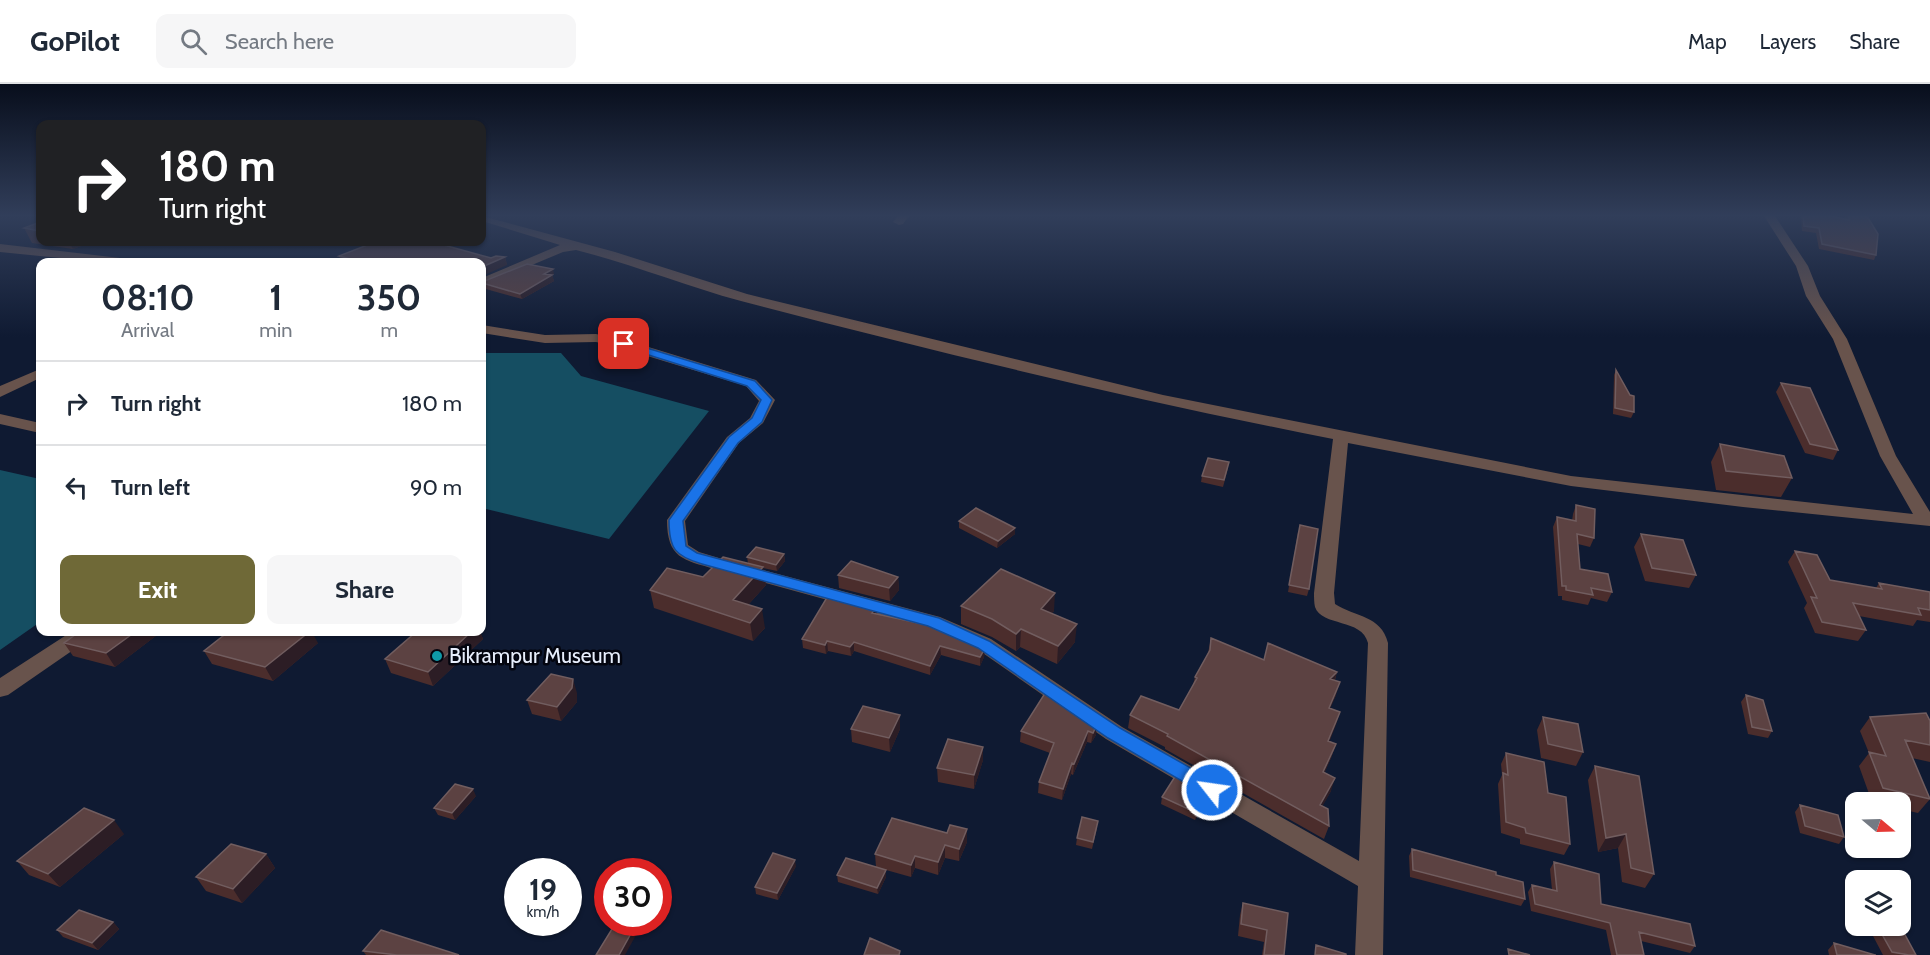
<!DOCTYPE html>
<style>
body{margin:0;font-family:Cabin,sans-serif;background:#f6f6f7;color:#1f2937;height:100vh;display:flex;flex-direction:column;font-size:22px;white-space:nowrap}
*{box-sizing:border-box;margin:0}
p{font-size:20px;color:#747a83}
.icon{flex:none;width:33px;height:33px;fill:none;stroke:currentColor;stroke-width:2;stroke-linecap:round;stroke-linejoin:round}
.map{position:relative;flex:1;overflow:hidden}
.drawer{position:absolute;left:36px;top:174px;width:450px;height:378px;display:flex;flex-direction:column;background:#fff;border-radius:12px;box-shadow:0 2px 4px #0004}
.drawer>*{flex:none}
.banner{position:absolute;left:36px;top:36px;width:450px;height:126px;border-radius:12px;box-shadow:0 2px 4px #0004;background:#202124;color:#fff;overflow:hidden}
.needle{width:39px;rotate:109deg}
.controls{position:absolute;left:1845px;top:708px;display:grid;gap:12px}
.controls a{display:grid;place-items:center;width:66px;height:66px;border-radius:12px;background:#fff;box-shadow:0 2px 4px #0004;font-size:30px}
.speed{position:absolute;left:504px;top:774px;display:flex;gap:12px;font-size:30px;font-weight:700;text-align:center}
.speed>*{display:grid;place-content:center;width:78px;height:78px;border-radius:50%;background:#fff;box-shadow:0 2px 4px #0004;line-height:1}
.speed small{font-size:15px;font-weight:400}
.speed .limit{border:9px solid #d22;background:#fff;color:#111}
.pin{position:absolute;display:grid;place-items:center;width:51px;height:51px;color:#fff;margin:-26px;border-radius:12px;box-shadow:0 3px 9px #0006}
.me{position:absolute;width:66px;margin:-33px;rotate:300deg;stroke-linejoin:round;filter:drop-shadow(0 0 4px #0008)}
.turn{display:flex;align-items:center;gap:21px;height:126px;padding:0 24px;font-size:27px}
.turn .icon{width:78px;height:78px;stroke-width:2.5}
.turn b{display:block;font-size:42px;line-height:51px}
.eta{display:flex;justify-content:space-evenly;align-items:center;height:102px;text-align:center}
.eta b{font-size:36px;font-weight:700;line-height:42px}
.button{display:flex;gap:12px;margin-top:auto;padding:12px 24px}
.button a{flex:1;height:69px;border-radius:12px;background:#6f6937;color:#fff;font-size:24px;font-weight:700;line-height:69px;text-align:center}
.button a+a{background:#f6f6f7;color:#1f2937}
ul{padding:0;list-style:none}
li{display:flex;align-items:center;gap:18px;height:84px;padding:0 24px;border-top:2px solid #e0e1e3}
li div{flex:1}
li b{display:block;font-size:22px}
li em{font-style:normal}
header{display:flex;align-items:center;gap:36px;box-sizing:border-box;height:84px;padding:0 30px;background:#fff;border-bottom:2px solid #e0e1e3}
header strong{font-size:28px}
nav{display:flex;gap:33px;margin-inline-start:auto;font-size:21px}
.search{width:420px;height:54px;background:#f6f6f7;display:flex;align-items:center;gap:15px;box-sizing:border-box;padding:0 21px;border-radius:12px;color:#747a83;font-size:22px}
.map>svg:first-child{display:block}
.water{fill:#154e62}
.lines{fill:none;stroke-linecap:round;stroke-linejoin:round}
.street{fill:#68534c;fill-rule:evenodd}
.wall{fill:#4b2d2c}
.shaded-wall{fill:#2c1d25}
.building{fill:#5c4242;stroke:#715d5f;stroke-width:1.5}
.route{fill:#1a73e8;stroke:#114b97;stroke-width:1.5}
.culture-dot{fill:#0f9aa8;stroke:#03050f;stroke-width:2}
.labels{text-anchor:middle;stroke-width:5;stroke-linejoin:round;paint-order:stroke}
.poi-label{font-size:21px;fill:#e7eefc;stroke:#03050f;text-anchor:start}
</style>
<header>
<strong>GoPilot</strong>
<div class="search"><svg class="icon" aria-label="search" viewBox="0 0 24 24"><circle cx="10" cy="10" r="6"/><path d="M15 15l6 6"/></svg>Search here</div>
<nav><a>Map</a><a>Layers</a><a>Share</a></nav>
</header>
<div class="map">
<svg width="1930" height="871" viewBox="0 0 1930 871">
<rect width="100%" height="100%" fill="#0f1a32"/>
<!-- water -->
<path class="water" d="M 482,269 L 561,269 L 581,292 L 709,327 L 609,455 L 482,424 Z
M 0,386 L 40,395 L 40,538 L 0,566 Z"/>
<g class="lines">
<!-- street -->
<path class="street" d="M 482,132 L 615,168 L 747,210 L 1163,311 L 1571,392 L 1913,430 L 1880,372 L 1833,255 L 1806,212 L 1796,182 L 1764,132 L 1775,132 L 1808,182 L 1820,212 L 1847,255 L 1896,372 L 1930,428 L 1930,442 L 1743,423 L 1571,402 L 1348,359 L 1334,509 L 1335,520 C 1355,533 1381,531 1388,559 L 1383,871 L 1355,871 L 1358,802 L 1106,655 L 977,565 L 926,543 L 715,485 C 683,476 667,474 667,436 L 727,353 L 750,334 L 759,317 L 746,302 L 621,264 L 596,258 L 545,259 L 482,249 L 482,241 L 545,251 L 596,250 L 629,257 L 756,296 L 775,316 L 763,339 L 739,359 L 685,437 L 688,461 L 699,468 L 729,477 L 940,533 L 991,555 L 1122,643 L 1359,777 L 1368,559 C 1362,534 1322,543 1315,523 C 1314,519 1314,513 1314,509 L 1333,355 C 1134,316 936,268 741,217 C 685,202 632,180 576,166 L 563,168 L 482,202 L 482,194 L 560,161 L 482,137 Z
M 898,132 L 909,132 L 903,140 L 899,141 L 893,138 Z
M 0,160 L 120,174 L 126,178 L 100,178 L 0,168 Z
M 40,285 L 40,294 L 0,313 L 0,302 Z
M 0,330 L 40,339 L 40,349 L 0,340 Z
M 71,548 L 95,548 L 92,553 L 8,611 L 0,613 L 0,594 Z"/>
</g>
<!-- wall -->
<path class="wall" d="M 1801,132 L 1831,132 L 1845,135 L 1845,132 L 1867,132 L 1876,171 L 1874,176 L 1819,165 L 1816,149 L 1802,147 Z
M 40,138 L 40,158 L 92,158 L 73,165 L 32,159 L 24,144 Z
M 339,172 L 505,173 L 507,181 L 482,178 L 342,178 Z
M 554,190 L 552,191 L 554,197 L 522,215 L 482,204 L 482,198 Z
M 1616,286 L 1634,328 L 1631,334 L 1613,330 L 1614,291 Z
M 1781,299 L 1838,366 L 1833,376 L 1805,369 L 1776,308 Z
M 1720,360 L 1792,394 L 1781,413 L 1716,406 L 1711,378 Z
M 1228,384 L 1223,403 L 1201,398 L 1202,392 Z
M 1576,421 L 1594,454 L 1590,463 L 1578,460 L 1580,485 L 1612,508 L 1607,518 L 1591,514 L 1588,521 L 1562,516 L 1562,512 L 1558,512 L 1553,443 L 1557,433 L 1572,437 L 1573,430 Z
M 959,437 L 1015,450 L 997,464 L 959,444 Z
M 1298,448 L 1309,505 L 1307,512 L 1288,508 Z
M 1641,450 L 1696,491 L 1689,504 L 1645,497 L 1634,463 Z
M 1795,467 L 1830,496 L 1876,504 L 1879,499 L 1930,508 L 1930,538 L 1917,536 L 1913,542 L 1859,532 L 1866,546 L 1858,557 L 1815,549 L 1804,524 L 1807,519 L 1788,478 Z
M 784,470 L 785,477 L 777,487 L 763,484 L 766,501 L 748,521 L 765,544 L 753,557 L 654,524 L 650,506 L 703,493 L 748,479 L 747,473 Z
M 838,491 L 898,493 L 899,506 L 890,517 L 839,504 Z
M 961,522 L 1054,527 L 1052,529 L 1075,558 L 1057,580 L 1020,563 L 1016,567 L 992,553 L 961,540 Z
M 877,530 L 985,564 L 984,573 L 980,582 L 941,571 L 930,591 L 854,567 L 851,572 L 828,567 L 826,570 L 803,564 L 802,555 Z
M 161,548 L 115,583 L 73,572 L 64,559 Z
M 416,548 L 480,548 L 483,555 L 433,602 L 391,589 L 385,575 Z
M 1211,554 L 1264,576 L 1337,588 L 1335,596 L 1336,611 L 1330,624 L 1340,628 L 1329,658 L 1336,660 L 1331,674 L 1324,689 L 1331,707 L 1322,722 L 1329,742 L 1324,755 L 1165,665 L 1165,663 L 1128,644 L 1130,631 L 1179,626 L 1193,601 L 1195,593 L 1208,569 Z
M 318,559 L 273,597 L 212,580 L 204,567 Z
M 1047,606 L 1096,651 L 1091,659 L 1087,658 L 1073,691 L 1071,690 L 1062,716 L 1038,709 L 1039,698 L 1050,669 L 1020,658 L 1021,647 Z
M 577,609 L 577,618 L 561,637 L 532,630 L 527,616 Z
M 1746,611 L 1772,647 L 1768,654 L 1748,650 L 1741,618 Z
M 1543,633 L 1583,668 L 1576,682 L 1541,674 L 1537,646 Z
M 1870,633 L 1930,637 L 1930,678 L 1912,674 L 1930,715 L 1918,729 L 1900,725 L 1900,718 L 1872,718 L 1859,682 L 1869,669 L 1860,647 Z
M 851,645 L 900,645 L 890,668 L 852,658 Z
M 1506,669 L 1548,709 L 1570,760 L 1564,771 L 1520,760 L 1520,755 L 1501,749 L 1498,700 L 1502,691 L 1501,680 Z
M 983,676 L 974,705 L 938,698 L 937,684 Z
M 1595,682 L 1654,790 L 1645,804 L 1622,798 L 1618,764 L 1598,768 L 1588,696 Z
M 1208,709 L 1207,716 L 1195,736 L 1161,720 L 1162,713 Z
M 476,712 L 455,736 L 438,731 L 434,724 Z
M 1800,721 L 1844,753 L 1839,760 L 1800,749 L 1795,728 Z
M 1097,744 L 1092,765 L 1076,761 L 1077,754 Z
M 967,745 L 967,758 L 959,777 L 945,774 L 938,791 L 915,784 L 911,793 L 886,786 L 886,793 L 878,810 L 838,798 L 837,791 L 876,783 L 875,770 L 947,749 Z
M 124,750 L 60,803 L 29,791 L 17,777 Z
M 1412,765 L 1496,791 L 1525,815 L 1521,822 L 1410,793 L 1409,772 Z
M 266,770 L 275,784 L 242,819 L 206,807 L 196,793 Z
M 1554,778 L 1601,820 L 1695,862 L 1690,869 L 1641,857 L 1644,871 L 1611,871 L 1606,846 L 1531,827 L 1528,808 L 1532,801 L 1552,806 L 1550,785 Z
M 796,782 L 778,816 L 756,810 L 755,803 Z
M 1243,819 L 1288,829 L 1284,871 L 1262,871 L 1264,858 L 1238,852 L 1240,831 Z
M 113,838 L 119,845 L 98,866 L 63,853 L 57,846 Z
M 1879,845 L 1916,871 L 1883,871 L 1873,852 Z
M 1834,859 L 1876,871 L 1829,871 L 1828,866 Z
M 363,867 L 459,871 L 366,871 Z"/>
<!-- shaded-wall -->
<path class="shaded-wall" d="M 69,158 L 92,158 L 73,165 Z
M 505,173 L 507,181 L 482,192 L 482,183 Z
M 553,185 L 554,190 L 545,195 L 544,190 Z
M 552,191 L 554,197 L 522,215 L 520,210 Z
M 1015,444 L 1015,450 L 997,464 L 998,457 Z
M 784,470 L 785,477 L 777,487 L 776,481 Z
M 763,483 L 766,501 L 736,534 L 733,516 Z
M 898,493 L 899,506 L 890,517 L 889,504 Z
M 1055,509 L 1054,527 L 1040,542 L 1041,525 Z
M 877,523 L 877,532 L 872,529 Z
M 762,525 L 765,544 L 753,557 L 750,539 Z
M 1077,540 L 1075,558 L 1057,580 L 1058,562 Z
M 1021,545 L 1020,563 L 1016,567 L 1016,550 Z
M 135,548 L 161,548 L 115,583 L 106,569 Z
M 309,548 L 312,548 L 318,559 L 273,597 L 265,583 Z
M 471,548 L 480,548 L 483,555 L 433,602 L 428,588 Z
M 827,557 L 828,567 L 826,570 L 825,561 Z
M 854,558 L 854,567 L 851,572 L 850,563 Z
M 940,562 L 941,571 L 930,591 L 930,582 Z
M 985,564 L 984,573 L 980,582 L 980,573 Z
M 1337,588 L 1333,601 L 1330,595 Z
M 573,595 L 577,609 L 577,618 L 561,637 L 557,623 Z
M 1340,598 L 1336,611 L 1325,637 L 1329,624 Z
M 1340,628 L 1336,641 L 1324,671 L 1328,657 Z
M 900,631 L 900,645 L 890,668 L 889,654 Z
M 1097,640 L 1096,651 L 1091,659 L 1093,649 Z
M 1088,647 L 1087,658 L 1073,691 L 1074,680 Z
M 1336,660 L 1331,674 L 1319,702 L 1323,688 Z
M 983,663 L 983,676 L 974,705 L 974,691 Z
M 1072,679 L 1071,690 L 1062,716 L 1063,705 Z
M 1335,694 L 1331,707 L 1316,734 L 1320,721 Z
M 473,705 L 476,712 L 455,736 L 452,729 Z
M 1208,709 L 1207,716 L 1195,736 L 1197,729 Z
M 114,736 L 124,750 L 60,803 L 48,790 Z
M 967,745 L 967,758 L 959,777 L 959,765 Z
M 1626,750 L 1618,764 L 1598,768 L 1606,754 Z
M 945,761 L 945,774 L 938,791 L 938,778 Z
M 266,770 L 275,784 L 242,819 L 233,805 Z
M 915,772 L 915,784 L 911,793 L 911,781 Z
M 795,776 L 796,782 L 778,816 L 777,809 Z
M 886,786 L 886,793 L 878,810 L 877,804 Z
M 113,838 L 119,845 L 98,866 L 92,859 Z
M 634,844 L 636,851 L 625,871 L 619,871 Z"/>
<!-- building -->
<path class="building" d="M 1803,132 L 1831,132 L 1849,136 L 1848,132 L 1867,132 L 1878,150 L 1876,171 L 1822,160 L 1819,144 L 1804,142 Z
M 40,138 L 40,147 L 24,144 Z
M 375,158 L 433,158 L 491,174 L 496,172 L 505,173 L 482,183 L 482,178 L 362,178 L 339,172 Z
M 527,180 L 553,185 L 544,190 L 552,191 L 520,210 L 482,199 L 482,198 Z
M 1616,286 L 1630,311 L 1634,312 L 1634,328 L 1615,324 Z
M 1781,299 L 1810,304 L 1838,366 L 1810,360 Z
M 1720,360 L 1784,372 L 1792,394 L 1726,387 Z
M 1208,374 L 1229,378 L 1224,396 L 1202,392 Z
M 1576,421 L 1595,425 L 1594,454 L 1577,450 L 1580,485 L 1608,490 L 1612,508 L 1591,504 L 1593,511 L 1566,506 L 1566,502 L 1562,502 L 1557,433 L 1576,437 Z
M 976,424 L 1015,444 L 998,457 L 959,437 Z
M 1300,441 L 1318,445 L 1309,505 L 1289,501 Z
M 1641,450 L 1683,456 L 1696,491 L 1652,484 Z
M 756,463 L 784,470 L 776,481 L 747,473 Z
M 1795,467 L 1817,471 L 1830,496 L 1882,505 L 1879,499 L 1930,508 L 1930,526 L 1918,524 L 1921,531 L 1853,519 L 1866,546 L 1822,538 L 1811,513 L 1817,514 Z
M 723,473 L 763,483 L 733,516 L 762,525 L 750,539 L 650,506 L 667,484 L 703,493 Z
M 851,477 L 898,493 L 889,504 L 838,491 Z
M 1001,485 L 1055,509 L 1041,525 L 1077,540 L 1058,562 L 1021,545 L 1016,550 L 992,535 L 961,522 Z
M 829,510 L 877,523 L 872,529 L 946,545 L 985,564 L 980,573 L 940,562 L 930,582 L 854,558 L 850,563 L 827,557 L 825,561 L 802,555 Z
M 79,548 L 135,548 L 106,569 L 64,559 Z
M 228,548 L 309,548 L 265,583 L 204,567 Z
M 416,548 L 471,548 L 428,588 L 385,575 Z
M 1211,554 L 1264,576 L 1268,559 L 1337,588 L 1330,595 L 1340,598 L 1329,624 L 1340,628 L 1328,657 L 1336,660 L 1323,688 L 1335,694 L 1320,721 L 1328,725 L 1329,742 L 1167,652 L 1168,650 L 1130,631 L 1141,612 L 1179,626 L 1197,594 L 1195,593 L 1210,566 Z
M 551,590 L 573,595 L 572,604 L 557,623 L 527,616 Z
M 1047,606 L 1097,640 L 1093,649 L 1088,647 L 1074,680 L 1072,679 L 1063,705 L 1039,698 L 1054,659 L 1021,647 Z
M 1746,611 L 1763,616 L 1772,647 L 1752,643 Z
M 863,622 L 900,631 L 889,654 L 851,645 Z
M 1926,629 L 1930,637 L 1930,661 L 1905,656 L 1930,715 L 1883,704 L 1869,668 L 1886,672 L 1870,633 Z
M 1543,633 L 1578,640 L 1583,668 L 1548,660 Z
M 948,655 L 983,663 L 974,691 L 937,684 Z
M 1506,669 L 1544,678 L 1548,709 L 1566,713 L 1570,760 L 1526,749 L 1525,744 L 1506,738 L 1503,689 L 1508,691 Z
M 1595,682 L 1639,692 L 1654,790 L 1631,784 L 1626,750 L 1606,754 Z
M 1176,691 L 1208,709 L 1197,729 L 1162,713 Z
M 455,700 L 473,705 L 452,729 L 434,724 Z
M 1800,721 L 1838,731 L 1844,753 L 1805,742 Z
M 84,724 L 114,736 L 48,790 L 17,777 Z
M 1082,733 L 1098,737 L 1093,758 L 1077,754 Z
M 892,734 L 947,749 L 950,741 L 967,745 L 959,765 L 945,761 L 938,778 L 915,772 L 911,781 L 875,770 Z
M 231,760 L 266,770 L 233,805 L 196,793 Z
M 1412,765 L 1496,788 L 1496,791 L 1523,798 L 1525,815 L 1413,786 Z
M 773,769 L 795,776 L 777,809 L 755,803 Z
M 846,774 L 886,786 L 877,804 L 837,791 Z
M 1554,778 L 1599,790 L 1601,820 L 1690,840 L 1695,862 L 1639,848 L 1644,871 L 1617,871 L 1610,839 L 1535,820 L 1532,801 L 1557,807 Z
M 1243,819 L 1288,829 L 1284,871 L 1264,871 L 1267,846 L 1241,840 Z
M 79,826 L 113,838 L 92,859 L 57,846 Z
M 615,840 L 634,844 L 619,871 L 596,871 Z
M 1879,845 L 1904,849 L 1916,871 L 1909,871 L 1892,868 Z
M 381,846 L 459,871 L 397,871 L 363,867 Z
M 870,854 L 900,867 L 899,871 L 864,871 Z
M 1834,859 L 1875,871 L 1876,871 L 1837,871 Z
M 1316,861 L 1346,870 L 1346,871 L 1315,871 Z
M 1508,865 L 1530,871 L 1509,871 Z"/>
<!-- sky -->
<linearGradient id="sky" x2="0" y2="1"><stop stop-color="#080e1c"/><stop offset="0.52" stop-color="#313e5a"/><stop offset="1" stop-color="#313e5a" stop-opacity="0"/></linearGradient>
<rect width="1930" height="253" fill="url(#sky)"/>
<!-- route -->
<path class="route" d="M 624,257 L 755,297 L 772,316 L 762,338 L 738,359 L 683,437 L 686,462 L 697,469 L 712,473 L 939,534 L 989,557 L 1120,644 L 1219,700 L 1221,706 L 1219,711 L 1212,713 L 1206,711 L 1108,654 L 978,564 L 928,542 L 702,480 C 675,472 669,465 669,436 L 729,353 L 752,334 L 761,316 L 747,302 L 620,262 L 620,258 Z"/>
<!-- markers -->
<circle class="culture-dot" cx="437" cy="572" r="6"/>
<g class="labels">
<!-- poi labels -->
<g class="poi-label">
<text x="449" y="579">Bikrampur Museum</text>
</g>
</g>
</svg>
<div class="controls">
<a><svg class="needle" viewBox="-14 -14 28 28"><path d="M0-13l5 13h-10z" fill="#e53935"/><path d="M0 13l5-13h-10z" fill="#747a83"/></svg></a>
<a><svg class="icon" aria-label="layers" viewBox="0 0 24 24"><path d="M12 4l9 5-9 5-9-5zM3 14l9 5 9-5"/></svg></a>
</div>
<div class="speed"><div>19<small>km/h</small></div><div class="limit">30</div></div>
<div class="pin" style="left:624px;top:260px;background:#d93025"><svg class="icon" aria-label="arrive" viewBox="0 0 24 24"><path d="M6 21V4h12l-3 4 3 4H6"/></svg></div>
<svg class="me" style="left:1212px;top:706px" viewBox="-20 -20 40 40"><circle r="17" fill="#1a73e8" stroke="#fff" stroke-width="3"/><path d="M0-11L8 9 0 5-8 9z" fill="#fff"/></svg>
<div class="banner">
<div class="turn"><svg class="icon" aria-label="right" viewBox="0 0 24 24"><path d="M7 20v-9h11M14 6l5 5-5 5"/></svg><div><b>180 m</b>Turn right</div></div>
</div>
<section class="drawer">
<div class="eta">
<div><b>08:10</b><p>Arrival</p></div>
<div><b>1</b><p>min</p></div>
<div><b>350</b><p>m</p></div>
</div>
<ul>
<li><svg class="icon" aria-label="right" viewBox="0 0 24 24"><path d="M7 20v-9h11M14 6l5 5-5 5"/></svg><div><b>Turn right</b></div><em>180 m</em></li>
<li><svg class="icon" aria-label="left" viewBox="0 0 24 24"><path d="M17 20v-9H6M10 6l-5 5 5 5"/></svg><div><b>Turn left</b></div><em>90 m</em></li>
</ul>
<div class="button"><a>Exit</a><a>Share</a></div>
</section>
</div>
